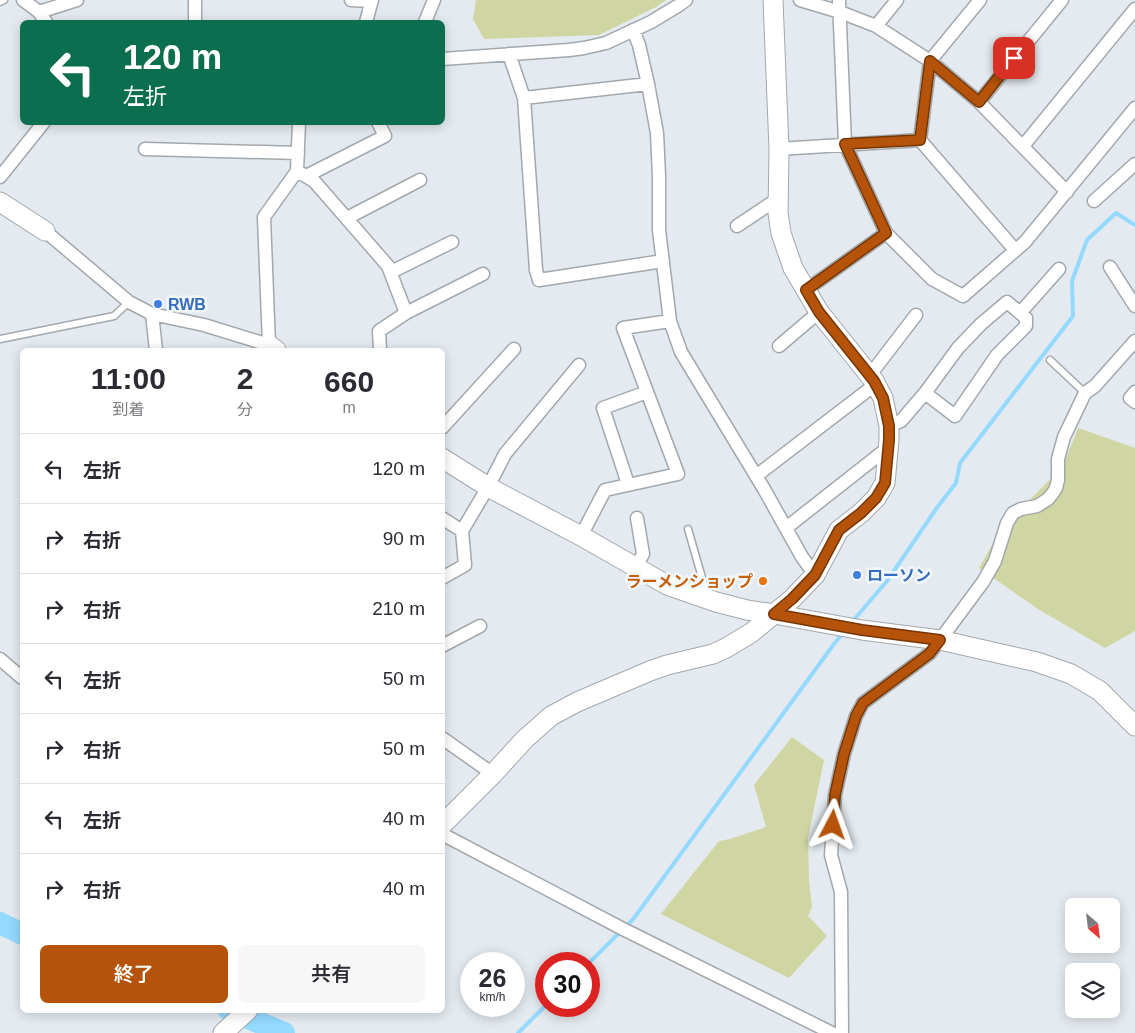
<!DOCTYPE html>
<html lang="ja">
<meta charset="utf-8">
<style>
body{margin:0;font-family:Helvetica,"Noto Sans JP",sans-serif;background:#f7f7f7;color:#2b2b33;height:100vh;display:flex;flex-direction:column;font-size:19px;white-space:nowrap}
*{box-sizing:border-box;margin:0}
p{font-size:16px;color:#7c7c81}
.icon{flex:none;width:28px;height:28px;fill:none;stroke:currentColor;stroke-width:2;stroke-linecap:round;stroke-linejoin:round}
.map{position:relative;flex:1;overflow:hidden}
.drawer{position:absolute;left:20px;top:348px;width:425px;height:665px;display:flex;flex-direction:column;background:#fff;border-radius:8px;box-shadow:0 2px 12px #0003}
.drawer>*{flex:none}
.top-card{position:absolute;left:20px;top:20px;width:425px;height:105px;border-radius:8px;box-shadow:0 2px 12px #0003;background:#0b6e4f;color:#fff;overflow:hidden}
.needle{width:32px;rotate:152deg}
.controls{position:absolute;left:1065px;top:898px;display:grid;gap:10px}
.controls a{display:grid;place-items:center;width:55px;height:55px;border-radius:8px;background:#fff;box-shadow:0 2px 12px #0003;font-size:25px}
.speed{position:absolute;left:460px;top:952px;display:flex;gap:10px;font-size:25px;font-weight:700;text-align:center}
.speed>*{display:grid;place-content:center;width:65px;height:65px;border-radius:50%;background:#fff;box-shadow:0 2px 12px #0003;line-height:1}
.speed small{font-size:12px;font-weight:400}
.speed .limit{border:8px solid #d22;background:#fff;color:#111}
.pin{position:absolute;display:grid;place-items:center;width:42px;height:42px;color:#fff;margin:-21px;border-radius:10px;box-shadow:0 2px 8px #0006}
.me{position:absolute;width:55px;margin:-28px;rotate:4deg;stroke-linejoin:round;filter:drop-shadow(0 0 4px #0008)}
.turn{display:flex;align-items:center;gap:18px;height:105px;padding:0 20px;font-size:22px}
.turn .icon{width:65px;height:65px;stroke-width:2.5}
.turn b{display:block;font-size:35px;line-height:42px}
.eta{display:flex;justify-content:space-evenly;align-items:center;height:85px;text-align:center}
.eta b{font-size:30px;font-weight:600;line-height:35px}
.button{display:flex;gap:10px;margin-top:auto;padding:10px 20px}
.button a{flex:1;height:58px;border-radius:8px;background:#b45309;color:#fff;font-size:20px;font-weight:600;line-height:58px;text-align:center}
.button a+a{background:#f7f7f7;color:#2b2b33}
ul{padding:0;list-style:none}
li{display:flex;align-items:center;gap:15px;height:70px;padding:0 20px;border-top:1px solid #e1e1e2}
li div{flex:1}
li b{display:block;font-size:19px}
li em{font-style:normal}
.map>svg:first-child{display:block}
.green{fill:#cfd6a1}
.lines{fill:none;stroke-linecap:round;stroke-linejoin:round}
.stream{stroke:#94d9fe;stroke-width:4}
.river{stroke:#94d9fe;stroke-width:22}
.lane-casing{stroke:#a2a8ac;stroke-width:9}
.street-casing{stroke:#a2a8ac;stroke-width:15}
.secondary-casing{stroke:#a2a8ac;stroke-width:21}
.lane{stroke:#fff;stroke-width:6}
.street{stroke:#fff;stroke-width:12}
.secondary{stroke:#fff;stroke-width:19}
.route-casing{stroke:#753606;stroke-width:12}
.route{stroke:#b45309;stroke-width:9}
.shop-dot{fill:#3f7fe0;stroke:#f2f8fd;stroke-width:2}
.food-dot{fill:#e8710a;stroke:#f2f8fd;stroke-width:2}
.labels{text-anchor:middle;stroke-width:5;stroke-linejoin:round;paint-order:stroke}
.shop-label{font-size:16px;font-weight:bold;fill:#366cbe;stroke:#f2f8fd;text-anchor:start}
.food-label{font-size:16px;font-weight:bold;fill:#c56008;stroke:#f2f8fd;text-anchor:end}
</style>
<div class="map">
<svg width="1135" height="1033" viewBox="0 0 1135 1033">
<rect width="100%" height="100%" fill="#e4eaef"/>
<!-- green -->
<path class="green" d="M 476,0 L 666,0 L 656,7 L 599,35 L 484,39 L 473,19 Z
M 1078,428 L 1135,448 L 1135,631 L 1105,648 L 1038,609 L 979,568 L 1001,529 L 1063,466 Z
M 792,737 L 824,760 L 808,838 L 809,881 L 812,907 L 808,916 L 827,936 L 789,978 L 661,914 L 719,841 L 730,839 L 766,827 L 754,785 Z"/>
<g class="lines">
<!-- stream -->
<path class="stream" d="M 852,622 L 887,581 L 936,509 L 956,483 L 960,463 L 1073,316 L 1072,281 L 1087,240 L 1116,213 L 1135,225
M 626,927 L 634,918 L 834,644 L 843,633
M 588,964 L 621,931
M 518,1033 L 546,1005"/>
<!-- river -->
<path class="river" d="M 0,923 L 22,934
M 229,1010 L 284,1033"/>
<!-- lane casing -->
<g class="lane-casing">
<path id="lane" d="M 0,2 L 4,0
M 0,339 L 114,316 L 129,302
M 1050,360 L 1085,393
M 688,529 L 707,595"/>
</g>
<!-- street casing -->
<g class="street-casing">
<path id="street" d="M 23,0 L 39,12 L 46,22
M 351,0 L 371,1
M 800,0 L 840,12 L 876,26 L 930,61 L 979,102 L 1067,192
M 839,0 L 845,144 L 886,233 L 932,279 L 963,296 L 1025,242 L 1135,108
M 980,0 L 930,61 L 920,140 L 1015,250
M 39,12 L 77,0
M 195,22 L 195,0
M 366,22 L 372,0
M 425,22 L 434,0
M 876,26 L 897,0
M 633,30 L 639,45 L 648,84 L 657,133 L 659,176 L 659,230 L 670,321 L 681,352 L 764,489 L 802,557 L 815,575
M 509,54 L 524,98 L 536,270 L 539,280 L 663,261
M 442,59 L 569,50 L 584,48 L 606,43 L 651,22 L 679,5 L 686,0
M 524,98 L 648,84
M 979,102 L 1062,0
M 1023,146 L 1135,9
M 145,149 L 298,153
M 779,149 L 920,140
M 297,171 L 314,181 L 388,266 L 406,313 L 379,331 L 380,350
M 306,176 L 385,136 L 378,122
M 0,177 L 44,122
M 1094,201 L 1135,164
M 347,218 L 420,180
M 737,226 L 779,198
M 45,231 L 129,302 L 152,314 L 204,325 L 269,345 L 264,217 L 297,171 L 299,122
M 1110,267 L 1135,306
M 391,272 L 452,242
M 806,290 L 886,233
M 406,313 L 483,274
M 1020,313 L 1059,269
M 152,314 L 156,350
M 779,346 L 819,312
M 870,375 L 916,315
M 1135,392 L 1130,398 L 1135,402
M 889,426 L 901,421 L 925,393 L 958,348 L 981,324 L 1007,302 L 1026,318 L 1026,326 L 997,355 L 955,416 L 925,393
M 442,428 L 514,349
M 756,476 L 876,384
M 628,484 L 603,408 L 647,392
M 442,518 L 462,531
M 786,528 L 889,447
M 581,536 L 605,490 L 678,474 L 623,328 L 670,321
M 636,567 L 643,554 L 637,518
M 442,578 L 465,565 L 462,531 L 488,487 L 505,454 L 579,365
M 442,646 L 480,626
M 0,659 L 22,678
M 442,738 L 493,774
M 442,834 L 623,929 L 832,1033
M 842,1033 L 841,892 L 831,855 L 835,795 L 844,754 L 856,716 L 863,703 L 929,654 L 940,640 L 983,582 L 995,561 L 1007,523 L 1013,513 L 1021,509 L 1037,506 L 1048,499 L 1053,493 L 1056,488 L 1058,480 L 1058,459 L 1064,437 L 1085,393 L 1095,386 L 1135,341"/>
</g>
<!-- secondary casing -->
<g class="secondary-casing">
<path id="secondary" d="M 0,202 L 45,231
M 269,345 L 276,350
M 442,458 L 488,487 L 581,536 L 667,585 L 716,602 L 747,610 L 774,614 L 862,630 L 940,640 L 1037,662 L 1071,674 L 1100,691 L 1135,726
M 442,825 L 493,774 L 525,739 L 551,716 L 577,702 L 650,671 L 667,665 L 713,654 L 726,648 L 751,633 L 792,599 L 815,575 L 839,530 L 861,513 L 876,498 L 885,483 L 889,440 L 889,426 L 883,398 L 874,381 L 819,312 L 793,268 L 781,233 L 778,213 L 779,149 L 773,0
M 223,1033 L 248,1010"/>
</g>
<!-- lane -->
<use href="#lane" class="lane"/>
<!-- street -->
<use href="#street" class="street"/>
<!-- secondary -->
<use href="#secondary" class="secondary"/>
</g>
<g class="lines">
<!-- route casing -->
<g class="route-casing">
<path id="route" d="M 833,825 L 835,795 L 844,754 L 856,716 L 863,703 L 929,654 L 940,640 L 862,630 L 774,614 L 792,599 L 815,575 L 839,530 L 861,513 L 876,498 L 885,483 L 889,440 L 889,426 L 883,398 L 874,381 L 819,312 L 806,290 L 886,233 L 845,144 L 920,140 L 930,61 L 979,102 L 1014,58"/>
</g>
<!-- route -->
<use href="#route" class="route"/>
</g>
<!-- markers -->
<g class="shop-dot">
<circle cx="158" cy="304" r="5"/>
<circle cx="857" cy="575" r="5"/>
</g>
<circle class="food-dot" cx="763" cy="581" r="5"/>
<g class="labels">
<!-- shop labels -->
<g class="shop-label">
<text x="168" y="310">RWB</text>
<text x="867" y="581">ローソン</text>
</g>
<!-- food labels -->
<g class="food-label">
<text x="753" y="587">ラーメンショップ</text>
</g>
</g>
</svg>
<div class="controls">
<a><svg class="needle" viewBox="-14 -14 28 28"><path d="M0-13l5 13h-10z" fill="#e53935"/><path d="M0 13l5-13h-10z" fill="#7c7c81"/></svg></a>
<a><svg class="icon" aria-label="layers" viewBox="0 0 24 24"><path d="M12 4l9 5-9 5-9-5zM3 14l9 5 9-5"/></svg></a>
</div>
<div class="speed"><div>26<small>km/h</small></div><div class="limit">30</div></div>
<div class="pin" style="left:1014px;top:58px;background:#d93025"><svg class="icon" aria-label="arrive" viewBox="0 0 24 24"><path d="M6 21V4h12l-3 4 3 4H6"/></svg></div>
<svg class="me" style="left:833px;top:825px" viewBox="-20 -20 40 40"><path d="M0-17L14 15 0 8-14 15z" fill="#b45309" stroke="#fff" stroke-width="4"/></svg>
<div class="top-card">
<div class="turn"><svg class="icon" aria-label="left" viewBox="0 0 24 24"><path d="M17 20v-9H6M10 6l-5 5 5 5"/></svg><div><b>120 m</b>左折</div></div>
</div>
<section class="drawer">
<div class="eta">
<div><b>11:00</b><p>到着</p></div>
<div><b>2</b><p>分</p></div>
<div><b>660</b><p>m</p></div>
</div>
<ul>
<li><svg class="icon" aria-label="left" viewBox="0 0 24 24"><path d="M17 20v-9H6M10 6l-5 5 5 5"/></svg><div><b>左折</b></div><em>120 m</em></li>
<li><svg class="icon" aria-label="right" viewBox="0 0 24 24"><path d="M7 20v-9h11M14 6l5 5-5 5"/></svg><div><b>右折</b></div><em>90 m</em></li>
<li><svg class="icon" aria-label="right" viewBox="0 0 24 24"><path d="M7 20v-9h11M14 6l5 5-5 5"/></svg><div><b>右折</b></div><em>210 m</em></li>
<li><svg class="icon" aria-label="left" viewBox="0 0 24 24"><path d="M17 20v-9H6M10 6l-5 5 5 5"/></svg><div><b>左折</b></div><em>50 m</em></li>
<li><svg class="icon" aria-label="right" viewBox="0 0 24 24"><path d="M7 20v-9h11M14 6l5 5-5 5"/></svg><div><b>右折</b></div><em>50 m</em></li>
<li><svg class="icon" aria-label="left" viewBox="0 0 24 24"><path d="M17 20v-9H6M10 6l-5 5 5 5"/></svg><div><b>左折</b></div><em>40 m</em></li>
<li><svg class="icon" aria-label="right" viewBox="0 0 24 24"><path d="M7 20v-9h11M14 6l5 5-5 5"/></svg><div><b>右折</b></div><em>40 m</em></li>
</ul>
<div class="button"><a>終了</a><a>共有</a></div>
</section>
</div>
